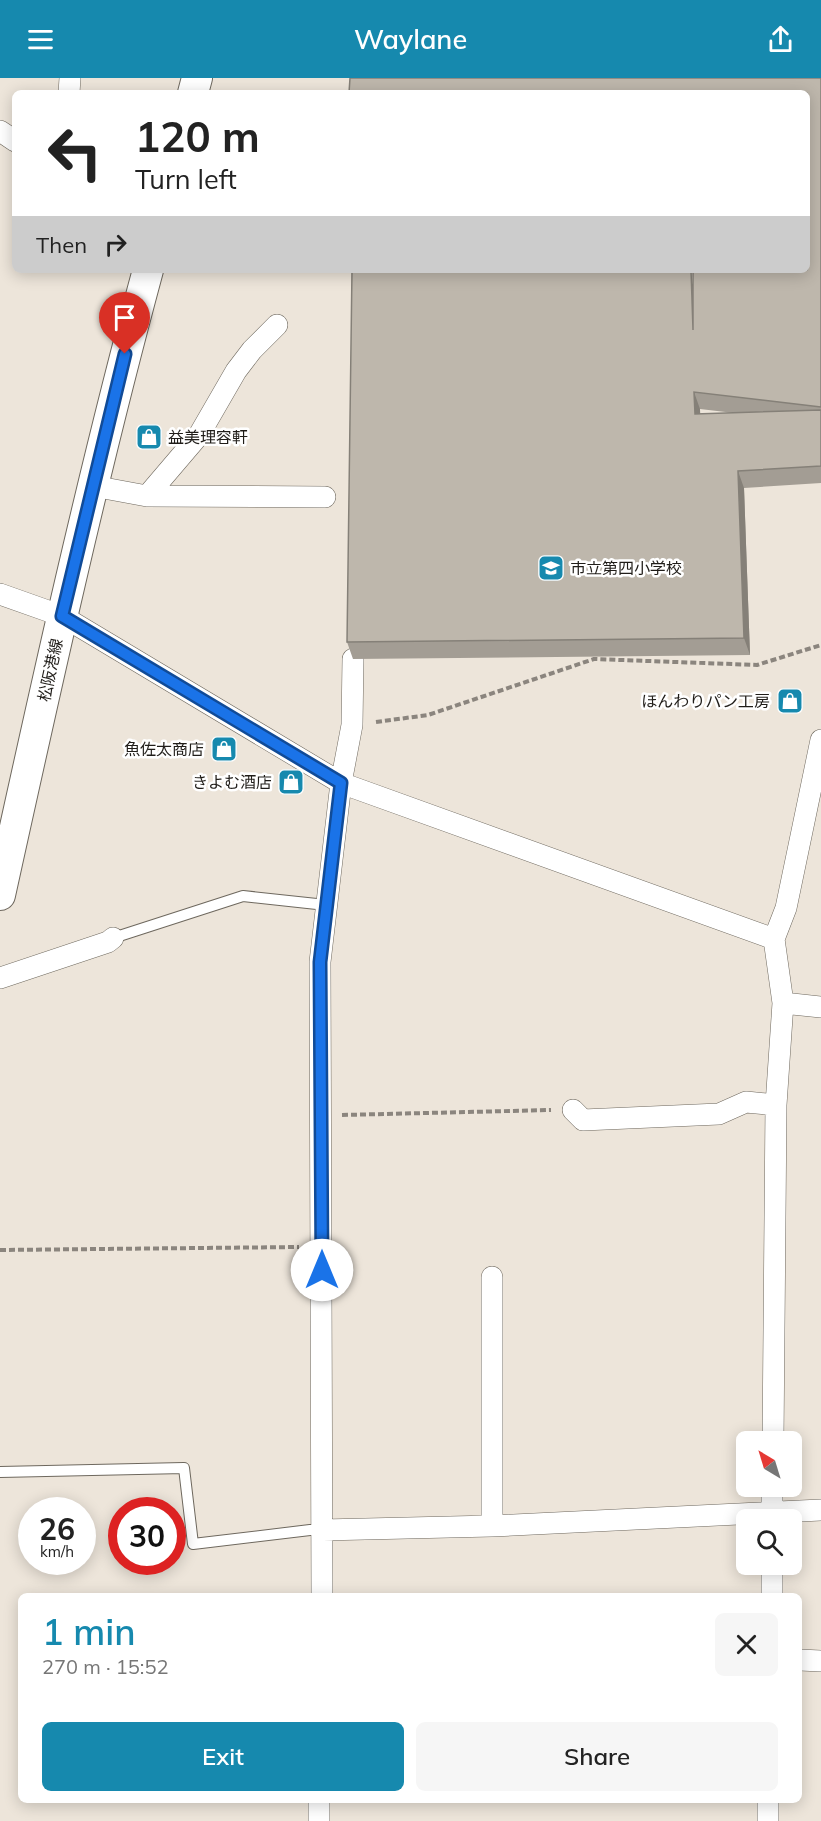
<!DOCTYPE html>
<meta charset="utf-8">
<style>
body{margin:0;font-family:Mulish,"Noto Sans JP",sans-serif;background:#f6f6f6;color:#222;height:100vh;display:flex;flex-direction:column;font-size:22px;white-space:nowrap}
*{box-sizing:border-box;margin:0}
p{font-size:20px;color:#767676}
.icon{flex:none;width:33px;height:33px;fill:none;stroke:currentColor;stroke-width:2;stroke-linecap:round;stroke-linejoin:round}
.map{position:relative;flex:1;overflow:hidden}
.sheet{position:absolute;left:18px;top:1515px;width:784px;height:210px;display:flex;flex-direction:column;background:#fff;border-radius:9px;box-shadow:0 3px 15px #0003}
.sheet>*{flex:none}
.banner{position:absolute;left:12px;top:12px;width:798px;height:183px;border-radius:9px;box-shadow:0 3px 15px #0003;background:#fff;color:#222;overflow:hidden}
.needle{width:39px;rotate:322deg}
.buttons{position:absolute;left:736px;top:1353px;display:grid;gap:12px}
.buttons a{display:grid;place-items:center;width:66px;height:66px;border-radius:9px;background:#fff;box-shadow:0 3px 15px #0003;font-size:30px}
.speed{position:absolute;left:18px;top:1419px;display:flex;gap:12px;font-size:30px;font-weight:700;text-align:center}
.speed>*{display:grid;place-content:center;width:78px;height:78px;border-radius:50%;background:#fff;box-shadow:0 3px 15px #0003;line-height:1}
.speed small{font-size:15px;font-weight:400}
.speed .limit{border:9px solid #d22;background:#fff;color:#111}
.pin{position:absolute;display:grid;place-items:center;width:51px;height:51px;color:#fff;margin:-62px -26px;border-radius:50% 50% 50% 0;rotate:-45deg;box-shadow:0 0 6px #0007}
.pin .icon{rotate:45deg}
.me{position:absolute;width:66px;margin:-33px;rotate:0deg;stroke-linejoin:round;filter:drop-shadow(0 0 4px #0008)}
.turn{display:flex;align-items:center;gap:21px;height:126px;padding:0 24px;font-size:27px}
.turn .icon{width:78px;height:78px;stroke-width:2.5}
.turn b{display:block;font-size:42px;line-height:51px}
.then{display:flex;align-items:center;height:57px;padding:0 24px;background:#0003;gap:12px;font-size:22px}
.round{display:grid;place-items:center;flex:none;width:63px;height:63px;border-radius:9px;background:#f6f6f6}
.head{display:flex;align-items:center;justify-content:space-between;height:102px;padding:0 24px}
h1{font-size:36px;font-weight:600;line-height:45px;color:#1689ae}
.button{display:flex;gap:12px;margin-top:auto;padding:12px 24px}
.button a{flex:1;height:69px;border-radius:9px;background:#1689ae;color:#fff;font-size:24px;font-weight:600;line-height:69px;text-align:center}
.button a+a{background:#f6f6f6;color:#222}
header{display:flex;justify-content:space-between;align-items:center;height:78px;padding:0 24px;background:#1689ae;color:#fff;font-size:27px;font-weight:600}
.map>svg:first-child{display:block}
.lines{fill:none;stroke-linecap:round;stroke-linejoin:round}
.service-casing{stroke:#6e685e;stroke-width:12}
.minor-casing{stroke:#6e685e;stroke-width:22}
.secondary-casing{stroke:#6e685e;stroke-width:32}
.path{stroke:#8b857e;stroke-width:4;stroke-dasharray:6 3;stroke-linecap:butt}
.service{stroke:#fff;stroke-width:10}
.minor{stroke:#fff;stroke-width:21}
.secondary{stroke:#fff;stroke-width:30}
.wall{fill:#a39d94;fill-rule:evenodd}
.shaded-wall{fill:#858078}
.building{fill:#beb7ac;stroke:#858078;stroke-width:1.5}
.route-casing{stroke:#114b97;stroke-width:15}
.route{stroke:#1a73e8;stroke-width:10}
.labels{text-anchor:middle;stroke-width:5;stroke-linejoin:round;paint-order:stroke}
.poi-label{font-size:16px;fill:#201d19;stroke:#fff;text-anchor:end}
.street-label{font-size:16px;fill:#201d19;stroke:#fff}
</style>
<header><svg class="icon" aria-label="menu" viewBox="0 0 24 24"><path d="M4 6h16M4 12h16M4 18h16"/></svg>Waylane<svg class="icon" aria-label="share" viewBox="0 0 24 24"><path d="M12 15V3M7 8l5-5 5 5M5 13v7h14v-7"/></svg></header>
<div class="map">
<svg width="821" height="1743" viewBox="0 0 821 1743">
<rect width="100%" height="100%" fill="#ede5da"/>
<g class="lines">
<!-- service casing -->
<g class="service-casing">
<path id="service" d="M 113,860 L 243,818 L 326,827
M 0,1394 L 184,1390 L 193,1466 L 310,1452 L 323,1452"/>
</g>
<!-- minor casing -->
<g class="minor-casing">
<path id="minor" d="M 69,15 L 70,0
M 0,53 L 15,63
M 93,408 L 147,418 L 325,419
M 147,418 L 199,357 L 236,293 L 252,272 L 277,247
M 0,516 L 62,538 L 341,705 L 774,861
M 0,900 L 108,864 L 113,860
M 783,925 L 821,929
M 573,1032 L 583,1042 L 719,1036 L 746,1024 L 776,1027
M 492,1199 L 492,1448
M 773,1364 L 776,1027 L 783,925 L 774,861 L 786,830 L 821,662
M 772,1442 L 772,1408
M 323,1452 L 492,1448 L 821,1432
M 322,1518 L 320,884 L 341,705 L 352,647 L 353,581
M 772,1518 L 772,1486
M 800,1582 L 821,1583
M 319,1743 L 319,1722
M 768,1743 L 768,1722"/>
</g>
<!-- secondary casing -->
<g class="secondary-casing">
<path id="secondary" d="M 193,15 L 197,0
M 0,817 C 46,608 92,399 148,192"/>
</g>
<!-- path -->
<path class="path" d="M 376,644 L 428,637 L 594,581 L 757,587 L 821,567
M 342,1037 L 551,1032
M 0,1172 L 299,1169"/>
<!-- service -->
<use href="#service" class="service"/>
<!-- minor -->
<use href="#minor" class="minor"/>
<!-- secondary -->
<use href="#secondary" class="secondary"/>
</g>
<!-- wall -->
<path class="wall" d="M 821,0 L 821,405 L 744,410 L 750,577 L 353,581 L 347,564 L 807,192 L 807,15 ZM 700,331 L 734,335 L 700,336 Z"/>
<!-- shaded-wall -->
<path class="shaded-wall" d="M 694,314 L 700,331 L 701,353 L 695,336 Z
M 738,393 L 744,410 L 750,577 L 744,560 Z"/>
<!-- building -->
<path class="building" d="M 350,0 L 821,0 L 821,329 L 694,314 L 695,336 L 821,332 L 821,388 L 738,393 L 744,560 L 347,564 L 352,192 L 691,192 L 693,252 L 693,192 L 807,192 L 807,15 L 349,15 Z"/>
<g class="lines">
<!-- route casing -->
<g class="route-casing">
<path id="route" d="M 125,276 L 62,538 L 341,705 L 320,884 L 322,1192"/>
</g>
<!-- route -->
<use href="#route" class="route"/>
</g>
<!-- icons -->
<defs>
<g id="shop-square" transform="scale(1.35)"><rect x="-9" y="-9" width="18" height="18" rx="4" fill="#1689ae" stroke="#fff"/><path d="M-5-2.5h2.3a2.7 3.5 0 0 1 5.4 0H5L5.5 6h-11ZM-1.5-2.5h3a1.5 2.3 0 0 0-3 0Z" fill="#fff"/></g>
<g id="school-square" transform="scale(1.35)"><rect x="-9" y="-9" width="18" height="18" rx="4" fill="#1689ae" stroke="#fff"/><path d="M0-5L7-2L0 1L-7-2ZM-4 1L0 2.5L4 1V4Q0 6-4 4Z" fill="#fff"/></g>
</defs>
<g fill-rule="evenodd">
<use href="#shop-square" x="149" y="359"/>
<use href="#school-square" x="551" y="490"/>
<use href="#shop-square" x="790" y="623"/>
<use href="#shop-square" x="224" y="671"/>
<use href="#shop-square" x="291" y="704"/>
</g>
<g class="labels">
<!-- poi labels -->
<g class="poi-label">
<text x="168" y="365" text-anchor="start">益美理容軒</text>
<text x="570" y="496" text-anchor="start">市立第四小学校</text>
<text x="770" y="629">ほんわりパン工房</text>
<text x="204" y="677">魚佐太商店</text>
<text x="272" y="710">きよむ酒店</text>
</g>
<!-- street labels -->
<g class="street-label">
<text transform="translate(50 592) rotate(-78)" y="6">松阪港線</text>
</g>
</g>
</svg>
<div class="buttons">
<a><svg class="needle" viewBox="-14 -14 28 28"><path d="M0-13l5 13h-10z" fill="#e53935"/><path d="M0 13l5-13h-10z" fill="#767676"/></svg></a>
<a><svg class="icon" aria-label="search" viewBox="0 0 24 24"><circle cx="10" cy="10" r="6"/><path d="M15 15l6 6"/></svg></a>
</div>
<div class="speed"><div>26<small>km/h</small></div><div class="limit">30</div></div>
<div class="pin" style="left:125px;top:276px;background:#d93025"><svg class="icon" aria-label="arrive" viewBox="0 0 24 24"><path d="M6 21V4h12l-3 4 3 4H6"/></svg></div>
<svg class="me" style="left:322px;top:1192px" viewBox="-20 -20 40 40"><circle r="19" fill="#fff"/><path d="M0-13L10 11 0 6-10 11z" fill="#1a73e8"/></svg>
<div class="banner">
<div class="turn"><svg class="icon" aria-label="left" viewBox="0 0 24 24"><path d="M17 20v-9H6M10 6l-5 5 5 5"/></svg><div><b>120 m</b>Turn left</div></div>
<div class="then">Then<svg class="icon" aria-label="right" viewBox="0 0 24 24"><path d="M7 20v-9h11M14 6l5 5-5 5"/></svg></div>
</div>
<section class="sheet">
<div class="head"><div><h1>1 min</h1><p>270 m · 15:52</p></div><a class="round"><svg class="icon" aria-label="close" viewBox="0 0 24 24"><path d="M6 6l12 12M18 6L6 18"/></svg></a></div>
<div class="button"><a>Exit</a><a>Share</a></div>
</section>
</div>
